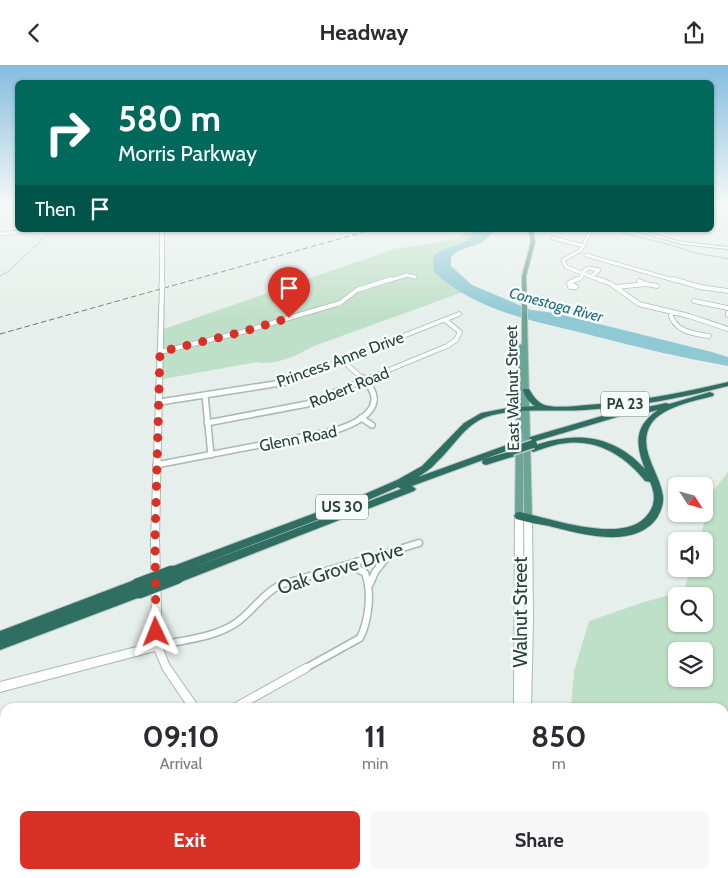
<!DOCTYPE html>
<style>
body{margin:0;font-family:Cabin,sans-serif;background:#f7f7f7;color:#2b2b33;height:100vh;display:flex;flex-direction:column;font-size:19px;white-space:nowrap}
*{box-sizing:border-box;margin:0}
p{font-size:16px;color:#7c7c81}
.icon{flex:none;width:28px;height:28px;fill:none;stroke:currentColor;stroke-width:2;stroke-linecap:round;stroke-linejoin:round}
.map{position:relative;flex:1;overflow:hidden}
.sheet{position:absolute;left:0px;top:638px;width:729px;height:176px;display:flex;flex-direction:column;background:#fff;border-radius:15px 15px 0 0;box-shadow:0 1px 4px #0004}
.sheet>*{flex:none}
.hud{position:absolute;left:15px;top:15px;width:699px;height:152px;border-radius:8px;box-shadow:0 1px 4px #0004;background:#00695c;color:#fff;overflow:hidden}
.needle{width:32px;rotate:126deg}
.fabs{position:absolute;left:668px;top:412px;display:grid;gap:10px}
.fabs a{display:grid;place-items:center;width:45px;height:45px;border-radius:8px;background:#fff;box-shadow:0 1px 4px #0004;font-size:25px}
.pin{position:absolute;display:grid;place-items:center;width:42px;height:42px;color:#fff;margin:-51px -21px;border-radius:50% 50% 50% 0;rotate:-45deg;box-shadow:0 0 5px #0007}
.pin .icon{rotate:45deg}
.me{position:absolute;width:55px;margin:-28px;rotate:358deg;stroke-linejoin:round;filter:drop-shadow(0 0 4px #0008)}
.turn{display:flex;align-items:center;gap:18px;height:105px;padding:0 20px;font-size:22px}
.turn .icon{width:65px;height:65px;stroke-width:2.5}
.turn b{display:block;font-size:35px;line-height:42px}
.then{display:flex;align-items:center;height:48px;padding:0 20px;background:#0003;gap:10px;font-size:19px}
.eta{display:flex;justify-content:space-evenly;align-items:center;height:85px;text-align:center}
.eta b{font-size:30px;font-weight:800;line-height:35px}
.primary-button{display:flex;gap:10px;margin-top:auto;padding:10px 20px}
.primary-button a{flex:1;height:58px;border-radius:8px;background:#d93025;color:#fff;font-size:20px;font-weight:800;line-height:58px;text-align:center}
.primary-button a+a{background:#f7f7f7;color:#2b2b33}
header{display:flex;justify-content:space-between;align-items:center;height:65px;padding:0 20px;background:#fff;font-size:22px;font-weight:800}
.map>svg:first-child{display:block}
.green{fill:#bfe0c8;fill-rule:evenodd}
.water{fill:#8ec9d4}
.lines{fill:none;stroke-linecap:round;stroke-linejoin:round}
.stream{stroke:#8ec9d4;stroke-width:1}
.street-far4-casing{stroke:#a8b8b2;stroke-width:4.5}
.street-far3-casing{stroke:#a8b8b2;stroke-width:5.5}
.street-far2-casing{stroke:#a8b8b2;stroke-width:8}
.street-far1-casing{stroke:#a8b8b2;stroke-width:9}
.street-casing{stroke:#a8b8b2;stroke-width:10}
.secondary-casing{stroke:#a4bbb3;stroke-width:2}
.primary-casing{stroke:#c2cac8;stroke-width:2}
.highway-casing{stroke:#c2cac8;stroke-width:2}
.street-far4{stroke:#fff;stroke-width:3}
.street-far3{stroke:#fff;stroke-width:4}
.street-far2{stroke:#fff;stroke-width:5}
.street-far1{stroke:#fff;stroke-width:6}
.street{stroke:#fff;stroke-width:8}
.secondary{fill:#fff;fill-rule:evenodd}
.primary{fill:#6aa596;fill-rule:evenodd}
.highway{fill:#2f6f62;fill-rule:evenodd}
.rail{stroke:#5f7d75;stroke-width:1;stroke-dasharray:5.5 3;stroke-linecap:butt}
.secondary-bridge-casing{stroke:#a4bbb3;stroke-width:7;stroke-linecap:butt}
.highway-bridge-far1-casing{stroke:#c2cac8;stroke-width:11;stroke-linecap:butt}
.highway-bridge-casing{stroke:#c2cac8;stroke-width:13;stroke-linecap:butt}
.secondary-bridge{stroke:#fff;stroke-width:5}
.highway-bridge-far1{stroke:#2f6f62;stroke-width:8}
.highway-bridge{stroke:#2f6f62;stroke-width:11}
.route{stroke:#d93025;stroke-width:9;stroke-dasharray:0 16.2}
.labels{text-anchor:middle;stroke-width:5;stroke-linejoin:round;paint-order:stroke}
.far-water-label{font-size:15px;font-style:italic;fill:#1c6f80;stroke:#f7fbf9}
.shield{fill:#f7fbf9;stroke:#637a73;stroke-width:1}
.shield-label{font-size:15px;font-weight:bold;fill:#24423a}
.street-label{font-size:16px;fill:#24423a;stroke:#f7fbf9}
.near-street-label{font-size:19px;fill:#24423a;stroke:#f7fbf9}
</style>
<header><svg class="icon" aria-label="back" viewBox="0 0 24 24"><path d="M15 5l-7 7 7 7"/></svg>Headway<svg class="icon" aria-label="share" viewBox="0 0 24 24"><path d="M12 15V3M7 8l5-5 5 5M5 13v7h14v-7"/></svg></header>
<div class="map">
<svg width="728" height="813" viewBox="0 0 728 813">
<rect width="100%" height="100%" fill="#e6efeb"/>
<!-- green -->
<path class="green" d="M 466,168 L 482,169 L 443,196 L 463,227 L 314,281 C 297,290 277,301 257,297 L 163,314 L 161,265 L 394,184 L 456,174 Z
M 728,407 L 728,813 L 546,813 L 547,809 L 724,809 L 724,642 L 571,642 L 574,606 L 589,556 L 644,537 L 684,526 L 690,504 L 704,504 L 704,476 L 699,476 L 713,426 ZM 704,531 L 704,559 L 676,559 L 676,531 ZM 676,586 L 704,586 L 704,614 L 676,614 Z"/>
<!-- water -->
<path class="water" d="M 474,165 L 496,165 C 491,169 487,175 480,178 C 471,183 459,183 451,192 L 451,201 L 472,220 L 531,245 L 555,248 L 712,287 L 728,292 L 728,301 C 684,293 640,283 598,272 C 540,257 478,248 434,207 L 433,192 C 443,179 470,183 474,165 Z"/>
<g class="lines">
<!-- stream -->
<path class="stream" d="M 613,165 C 639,173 668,178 693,187 C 700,190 718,191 728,194
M 0,211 L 9,206 L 52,165"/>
<!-- street-far4 casing -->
<g class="street-far4-casing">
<path id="street-far4" d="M 591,165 L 581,185 L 563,195 L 566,202 L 602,216
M 0,169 L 33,165
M 553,173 L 584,181
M 586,190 L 677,216
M 387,216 L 407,210 L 415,212
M 573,216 L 581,213 L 583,207 L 588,203 L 599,205 L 592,211"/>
</g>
<!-- street-far3 casing -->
<g class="street-far3-casing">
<path id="street-far3" d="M 599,214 L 611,219 L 639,239 L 689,251 L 728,264
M 673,214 L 700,222 L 728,226
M 639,216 L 646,219
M 569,218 L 576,222 L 570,222 Z
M 569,218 L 577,214
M 617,222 L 646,219 L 657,221
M 694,236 L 728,243
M 670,247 C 673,266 693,269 709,271
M 728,248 L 728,250
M 160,287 L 242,267 L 340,238 L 357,225 L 391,214
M 342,295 L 363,314
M 294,314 L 459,249
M 367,314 L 447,281 L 456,275 L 460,267 L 445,255"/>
</g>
<!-- street-far2 casing -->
<g class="street-far2-casing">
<path id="street-far2" d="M 205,330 L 211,390
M 160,337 L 287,317 L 297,313
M 361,353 L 372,360
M 207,358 L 307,339 L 370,313
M 156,400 L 333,366 C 360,358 392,340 362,313"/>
</g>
<!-- street-far1 casing -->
<g class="street-far1-casing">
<path id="street-far1" d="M 370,519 L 375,507 L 391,487
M 157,581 C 182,575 214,573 236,558 C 252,547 262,529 280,520 L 419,478
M 304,604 L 360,573 C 369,555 372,527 365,508 L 351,500"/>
</g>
<!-- street casing -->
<g class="street-casing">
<path id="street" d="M 236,642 L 306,603
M 310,813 L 312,809"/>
</g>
<!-- secondary casing -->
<g class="secondary-casing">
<path id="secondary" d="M 160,165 L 164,165 L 164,218 L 162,219 L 160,218 Z
M 632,165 L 638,165 L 682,177 L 728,182 L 728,184 L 682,179 Z
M 160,222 L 164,223 L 159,474 L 162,581 L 169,599 L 199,642 L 188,642 L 163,605 L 155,586 L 0,627 L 0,617 L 152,578 L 151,474 Z
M 519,448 L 522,449 L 523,451 L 524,581 L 525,556 L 524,453 L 525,451 L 528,450 L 531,451 L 532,453 L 533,556 L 531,642 L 514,642 L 515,451 L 516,449 Z
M 178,809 L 190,809 L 190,813 L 178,813 Z
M 495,809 L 515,809 L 515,813 L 494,813 Z"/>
</g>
<!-- primary casing -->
<g class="primary-casing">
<path id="primary" d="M 529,165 L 533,165 L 535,177 L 526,211 L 532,453 L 531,455 L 528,456 L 525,455 L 524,453 L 523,351 L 523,451 L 522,453 L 519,454 L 516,453 L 515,451 L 517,281 L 520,279 L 522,280 L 522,211 L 531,177 Z"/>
</g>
<!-- highway casing -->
<g class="highway-casing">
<path id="highway" d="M 728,317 L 728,321 C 682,333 634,342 585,345 C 555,347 515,342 486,352 C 464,360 453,383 436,398 C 431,404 424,408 418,412 L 512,378 L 515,379 L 516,381 L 515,383 L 484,394 L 512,386 L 516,389 L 515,391 L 486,400 L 483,399 L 482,397 L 483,395 L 412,421 L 416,424 L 414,426 L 178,518 L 174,516 L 173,513 L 174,510 L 168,509 L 167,506 L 168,503 L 358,432 L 397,415 L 422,401 L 464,358 L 481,348 L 507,343 L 535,341 C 530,339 523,329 523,324 L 529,324 C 534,332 539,340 549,341 C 561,343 575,341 587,340 C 635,337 682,328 728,317 ZM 398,422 L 401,424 L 189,504 L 364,437 Z
M 710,327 L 714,329 L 713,331 C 694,336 662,342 651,359 C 636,383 660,407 663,431 C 664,439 661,446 657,453 C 634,485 581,469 549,461 C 538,459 526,457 516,454 L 514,451 L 516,448 L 519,447 C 550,453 626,481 648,449 C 656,439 655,428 650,417 L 645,416 C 624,389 594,372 559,379 C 550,381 542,384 533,387 L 529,384 L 530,382 C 573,366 612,368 645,404 C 635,379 634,361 658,345 L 638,350 L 634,347 L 533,377 L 529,374 L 530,372 L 643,339 L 647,342 L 666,338 L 669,339 Z
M 137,514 L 141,516 L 142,519 L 141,522 L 137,524 L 143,525 L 144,528 L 143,531 L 0,585 L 0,566 Z"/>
</g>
<!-- street-far4 -->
<use href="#street-far4" class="street-far4"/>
<!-- street-far3 -->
<use href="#street-far3" class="street-far3"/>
<!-- street-far2 -->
<use href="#street-far2" class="street-far2"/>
<!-- street-far1 -->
<use href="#street-far1" class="street-far1"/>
<!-- street -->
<use href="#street" class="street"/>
<!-- secondary -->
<use href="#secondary" class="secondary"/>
<!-- primary -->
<use href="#primary" class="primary"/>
<!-- highway -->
<use href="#highway" class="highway"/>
<!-- rail -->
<path class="rail" d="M 0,269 L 371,165"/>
<!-- secondary-bridge casing -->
<g class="secondary-bridge-casing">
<path id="secondary-bridge" d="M 162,218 L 162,223"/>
</g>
<!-- highway-bridge-far1 casing -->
<g class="highway-bridge-far1-casing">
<path id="highway-bridge-far1" d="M 512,386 L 533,379"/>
</g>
<!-- highway-bridge casing -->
<g class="highway-bridge-casing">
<path id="highway-bridge" d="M 137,519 L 172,506
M 139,528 L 178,513"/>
</g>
<!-- secondary-bridge -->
<use href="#secondary-bridge" class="secondary-bridge"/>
<!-- highway-bridge-far1 -->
<use href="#highway-bridge-far1" class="highway-bridge-far1"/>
<!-- highway-bridge -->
<use href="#highway-bridge" class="highway-bridge"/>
</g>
<!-- sky -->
<linearGradient id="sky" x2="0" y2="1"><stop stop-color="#84bce0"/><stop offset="0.55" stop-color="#f4f8f6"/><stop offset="1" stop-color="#f4f8f6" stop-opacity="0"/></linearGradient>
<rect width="728" height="252" fill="url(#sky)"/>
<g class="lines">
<!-- route -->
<path class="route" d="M 156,567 L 155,474 L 160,287 L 242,267 L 289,253"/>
</g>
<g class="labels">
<!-- far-water labels -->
<g class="far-water-label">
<text transform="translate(556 240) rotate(15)" y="5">Conestoga River</text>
</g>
<!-- shield labels -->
<g class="shield">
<rect x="601" y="326.5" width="48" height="25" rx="4"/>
<rect x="316" y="429.5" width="52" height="25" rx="4"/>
</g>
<g class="shield-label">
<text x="625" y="344">PA 23</text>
<text x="342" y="447">US 30</text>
</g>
<!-- street labels -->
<g class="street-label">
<text transform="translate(340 294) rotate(-20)" y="6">Princess Anne Drive</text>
<text transform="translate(349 322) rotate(-22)" y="6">Robert Road</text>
<text transform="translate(512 323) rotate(-91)" y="6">East Walnut Street</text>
<text transform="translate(298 373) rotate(-11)" y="6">Glenn Road</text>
</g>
<!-- near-street labels -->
<g class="near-street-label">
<text transform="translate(340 503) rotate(-18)" y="7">Oak Grove Drive</text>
<text transform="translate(520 547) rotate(-90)" y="7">Walnut Street</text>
</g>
</g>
</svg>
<div class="fabs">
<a><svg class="needle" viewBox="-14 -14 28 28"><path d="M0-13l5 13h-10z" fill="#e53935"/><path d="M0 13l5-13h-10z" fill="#7c7c81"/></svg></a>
<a><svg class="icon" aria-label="sound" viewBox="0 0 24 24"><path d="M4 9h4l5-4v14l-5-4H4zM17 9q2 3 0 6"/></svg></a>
<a><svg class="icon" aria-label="search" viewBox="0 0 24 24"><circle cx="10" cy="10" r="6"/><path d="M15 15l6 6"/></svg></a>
<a><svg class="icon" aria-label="layers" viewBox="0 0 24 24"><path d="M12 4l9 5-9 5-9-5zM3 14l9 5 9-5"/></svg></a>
</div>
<div class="pin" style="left:289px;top:253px;background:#d93025"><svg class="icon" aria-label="arrive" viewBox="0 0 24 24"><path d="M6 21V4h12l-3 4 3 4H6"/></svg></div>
<svg class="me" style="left:156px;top:567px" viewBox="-20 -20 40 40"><path d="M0-17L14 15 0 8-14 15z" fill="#d93025" stroke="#fff" stroke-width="4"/></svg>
<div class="hud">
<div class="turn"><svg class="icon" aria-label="right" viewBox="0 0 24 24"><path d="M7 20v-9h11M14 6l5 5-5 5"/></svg><div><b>580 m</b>Morris Parkway</div></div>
<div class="then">Then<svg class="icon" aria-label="arrive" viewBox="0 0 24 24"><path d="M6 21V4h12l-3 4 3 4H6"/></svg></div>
</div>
<section class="sheet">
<div class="eta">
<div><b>09:10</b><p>Arrival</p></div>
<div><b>11</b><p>min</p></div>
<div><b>850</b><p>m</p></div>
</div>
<div class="primary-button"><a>Exit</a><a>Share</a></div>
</section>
</div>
